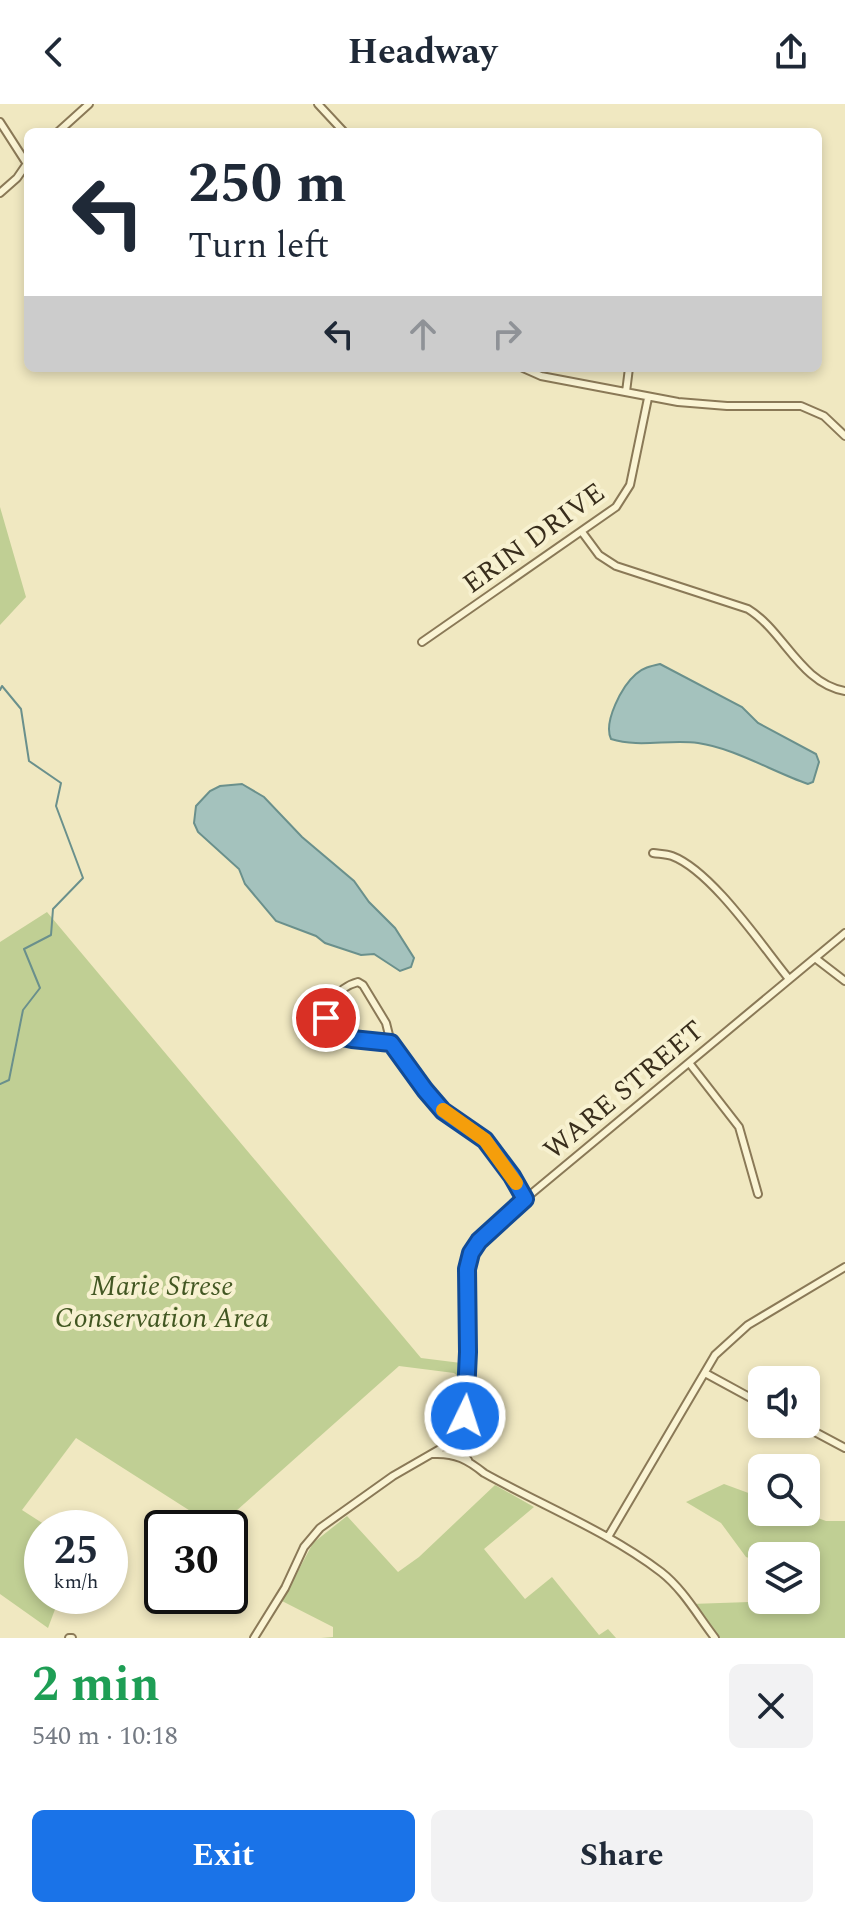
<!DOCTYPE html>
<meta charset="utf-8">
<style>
body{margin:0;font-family:Spectral,serif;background:#f2f2f3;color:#1f2937;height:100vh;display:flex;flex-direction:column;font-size:30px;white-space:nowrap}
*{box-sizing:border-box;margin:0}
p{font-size:26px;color:#747a83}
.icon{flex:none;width:44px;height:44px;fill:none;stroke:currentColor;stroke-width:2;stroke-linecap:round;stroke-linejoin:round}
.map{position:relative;height:1534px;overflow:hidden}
.side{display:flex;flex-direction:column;background:#fff;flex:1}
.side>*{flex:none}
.hud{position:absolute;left:24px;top:24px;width:798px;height:244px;border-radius:12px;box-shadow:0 4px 12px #0003;background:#fff;color:#1f2937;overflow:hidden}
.buttons{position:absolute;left:748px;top:1262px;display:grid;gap:16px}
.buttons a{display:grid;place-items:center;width:72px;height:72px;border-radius:12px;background:#fff;box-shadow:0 4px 12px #0003;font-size:40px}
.speed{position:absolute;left:24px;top:1406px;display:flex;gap:16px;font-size:40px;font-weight:700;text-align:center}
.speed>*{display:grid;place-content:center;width:104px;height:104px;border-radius:50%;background:#fff;box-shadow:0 4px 12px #0003;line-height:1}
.speed small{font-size:20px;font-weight:400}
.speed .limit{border:4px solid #111;border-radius:12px;background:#fff;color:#111}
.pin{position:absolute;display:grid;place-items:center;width:68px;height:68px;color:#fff;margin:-34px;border:4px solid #fff;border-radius:50%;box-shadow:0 2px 8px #0007}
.me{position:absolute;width:88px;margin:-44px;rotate:4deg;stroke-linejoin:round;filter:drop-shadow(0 0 6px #0008)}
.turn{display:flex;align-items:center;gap:28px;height:168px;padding:0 32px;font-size:36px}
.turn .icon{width:104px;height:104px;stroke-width:2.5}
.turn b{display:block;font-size:56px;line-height:68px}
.lanes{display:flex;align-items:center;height:76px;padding:0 32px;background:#0003;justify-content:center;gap:40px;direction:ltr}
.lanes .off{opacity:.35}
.round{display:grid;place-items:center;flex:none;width:84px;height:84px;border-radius:12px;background:#f2f2f3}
.overview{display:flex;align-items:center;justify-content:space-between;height:136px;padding:0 32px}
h1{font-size:48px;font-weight:700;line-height:60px;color:#1e9e55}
.cta{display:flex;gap:16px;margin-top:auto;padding:16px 32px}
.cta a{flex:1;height:92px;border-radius:12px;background:#1a73e8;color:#fff;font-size:32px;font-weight:700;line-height:92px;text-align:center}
.cta a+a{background:#f2f2f3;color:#1f2937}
header{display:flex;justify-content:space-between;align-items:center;height:104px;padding:0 32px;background:#fff;font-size:36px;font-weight:700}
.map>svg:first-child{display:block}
.green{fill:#c0cf94}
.water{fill:#a4c2bd;stroke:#6a908c;stroke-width:2}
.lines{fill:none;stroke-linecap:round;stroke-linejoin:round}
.stream{stroke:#6a908c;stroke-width:2}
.minor-casing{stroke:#8a7957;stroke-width:10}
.minor{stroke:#faf4d4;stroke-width:6}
.route-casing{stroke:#114b97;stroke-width:20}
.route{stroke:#1a73e8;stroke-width:14}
.slow{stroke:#f59e0b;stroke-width:14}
.labels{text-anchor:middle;stroke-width:8;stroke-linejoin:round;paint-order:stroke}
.street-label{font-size:28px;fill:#392e1c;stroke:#f7f1d0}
.park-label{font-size:28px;font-style:italic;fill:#425722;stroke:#f7f1d0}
</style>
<header><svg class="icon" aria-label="back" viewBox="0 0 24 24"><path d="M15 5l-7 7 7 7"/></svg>Headway<svg class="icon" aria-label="share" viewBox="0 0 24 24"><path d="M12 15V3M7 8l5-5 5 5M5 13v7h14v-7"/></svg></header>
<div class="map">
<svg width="845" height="1534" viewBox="0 0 845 1534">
<rect width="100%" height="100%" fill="#f0e8c1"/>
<!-- green -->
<path class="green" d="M 0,403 L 26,493 L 0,521 Z
M 47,808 L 421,1254 L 461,1259 L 461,1275 L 454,1269 L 399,1262 L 217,1424 L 76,1334 L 22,1406 L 50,1424 L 42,1424 L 42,1492 L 60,1492 L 48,1524 L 0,1490 L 0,838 Z
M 724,1380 L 762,1394 L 762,1408 L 801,1408 L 826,1417 L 845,1417 L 845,1534 L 715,1534 L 691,1500 L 806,1496 L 806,1452 L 762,1452 L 762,1458 L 746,1453 L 721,1419 L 686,1398 Z
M 495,1381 L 534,1403 L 484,1445 L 525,1495 L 552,1473 L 599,1531 L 608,1525 L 616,1534 L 321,1534 L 333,1533 L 333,1523 L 282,1497 L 313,1439 L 347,1412 L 398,1468 L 419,1453 Z"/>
<!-- water -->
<path class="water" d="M 660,560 L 742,603 L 758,619 L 816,650 L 819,658 L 813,678 L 808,680 C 773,668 734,644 698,639 C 669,635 639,644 611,635 C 603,618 622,582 636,570 C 642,564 651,562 660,560 Z
M 242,680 L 264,693 L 302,733 L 354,777 L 369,798 L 395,824 L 414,854 L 411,863 L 400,867 L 374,850 L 361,851 L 325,839 L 316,832 L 276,817 L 245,780 L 239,765 L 198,728 L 194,719 L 196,702 L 210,687 L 220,682 Z"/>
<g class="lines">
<!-- stream -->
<path class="stream" d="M 0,586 L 2,582 L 21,605 L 29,657 L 61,679 L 56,702 L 83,774 L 53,805 L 51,831 L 24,845 L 40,884 L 23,906 L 9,976 L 0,980"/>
<!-- minor casing -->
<g class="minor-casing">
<path id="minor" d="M 318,0 L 344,28
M 0,18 L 27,60
M 58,28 L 89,0
M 0,89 L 17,74 L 28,58
M 523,264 L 541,272 L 678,298 L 727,302 L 801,302 L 824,312 L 845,332
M 626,288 L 629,264
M 582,428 L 599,451 L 616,462 L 748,505 C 784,527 800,579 845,587
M 422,538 L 616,403 L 630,381 L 648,294
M 653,749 C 659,750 666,750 672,752 C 712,767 762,842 789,875
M 815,854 L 845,877
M 391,939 C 370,935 347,939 329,927 C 317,907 338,883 358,878 L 363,881 L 386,919 L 391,939 L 425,986 L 443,1007 L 485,1036 L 525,1095
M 690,960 L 739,1023 L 758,1090
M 705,1269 L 762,1300
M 800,1320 L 845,1344
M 452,1338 L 468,1356
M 434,1350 C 455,1349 468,1356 484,1369 C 543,1402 607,1427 661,1468 C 683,1485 698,1512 715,1534
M 608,1433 L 715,1251 L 748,1221 L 845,1163
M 69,1534 L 72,1534
M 254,1534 L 285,1484 L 304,1443 L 320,1424 L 393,1372 L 452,1338 L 465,1312 L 467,1285 L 467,1165 L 471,1149 L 479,1137 L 525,1095 L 845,829"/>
</g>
<!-- minor -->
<use href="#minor" class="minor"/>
</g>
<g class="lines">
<!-- route casing -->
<g class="route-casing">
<path id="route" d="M 326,914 L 329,927 L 337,932 L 352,935 L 391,939 L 425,986 L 443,1007 L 485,1036 L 512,1072 L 525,1095 L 479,1137 L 471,1149 L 467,1165 L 468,1248 L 465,1312"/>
</g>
<!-- route -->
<use href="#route" class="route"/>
<!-- slow -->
<path class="slow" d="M 443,1006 L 485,1036 L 516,1079"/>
</g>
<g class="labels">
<!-- street labels -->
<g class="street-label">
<text transform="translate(533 433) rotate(-36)" y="10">ERIN DRIVE</text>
<text transform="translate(623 985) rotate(-40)" y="10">WARE STREET</text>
</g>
<!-- park labels -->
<g class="park-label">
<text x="162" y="1191">Marie Strese<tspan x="162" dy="32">Conservation Area</tspan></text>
</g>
</g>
</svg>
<div class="buttons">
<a><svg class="icon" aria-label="sound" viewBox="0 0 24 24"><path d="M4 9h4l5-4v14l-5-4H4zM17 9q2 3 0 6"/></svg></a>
<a><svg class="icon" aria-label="search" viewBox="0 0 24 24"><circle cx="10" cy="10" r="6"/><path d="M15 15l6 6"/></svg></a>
<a><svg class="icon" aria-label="layers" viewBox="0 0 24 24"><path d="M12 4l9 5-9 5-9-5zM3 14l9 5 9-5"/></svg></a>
</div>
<div class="speed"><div>25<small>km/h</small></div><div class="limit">30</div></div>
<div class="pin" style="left:326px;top:914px;background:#d93025"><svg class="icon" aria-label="arrive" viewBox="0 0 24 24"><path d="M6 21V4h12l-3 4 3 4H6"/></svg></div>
<svg class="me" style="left:465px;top:1312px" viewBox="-20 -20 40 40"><circle r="17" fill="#1a73e8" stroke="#fff" stroke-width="3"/><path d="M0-11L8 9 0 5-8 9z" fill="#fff"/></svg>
<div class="hud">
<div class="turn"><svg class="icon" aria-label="left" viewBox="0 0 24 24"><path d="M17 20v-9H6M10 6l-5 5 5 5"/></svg><div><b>250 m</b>Turn left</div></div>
<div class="lanes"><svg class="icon" aria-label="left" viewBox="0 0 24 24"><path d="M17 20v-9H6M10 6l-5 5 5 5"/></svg><svg class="icon off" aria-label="ahead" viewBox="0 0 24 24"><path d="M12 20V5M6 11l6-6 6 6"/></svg><svg class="icon off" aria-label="right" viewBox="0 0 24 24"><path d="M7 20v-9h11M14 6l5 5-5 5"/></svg></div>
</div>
</div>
<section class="side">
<div class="overview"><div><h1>2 min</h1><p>540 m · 10:18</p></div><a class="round"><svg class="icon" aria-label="close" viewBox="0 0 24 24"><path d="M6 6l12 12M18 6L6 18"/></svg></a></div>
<div class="cta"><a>Exit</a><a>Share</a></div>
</section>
